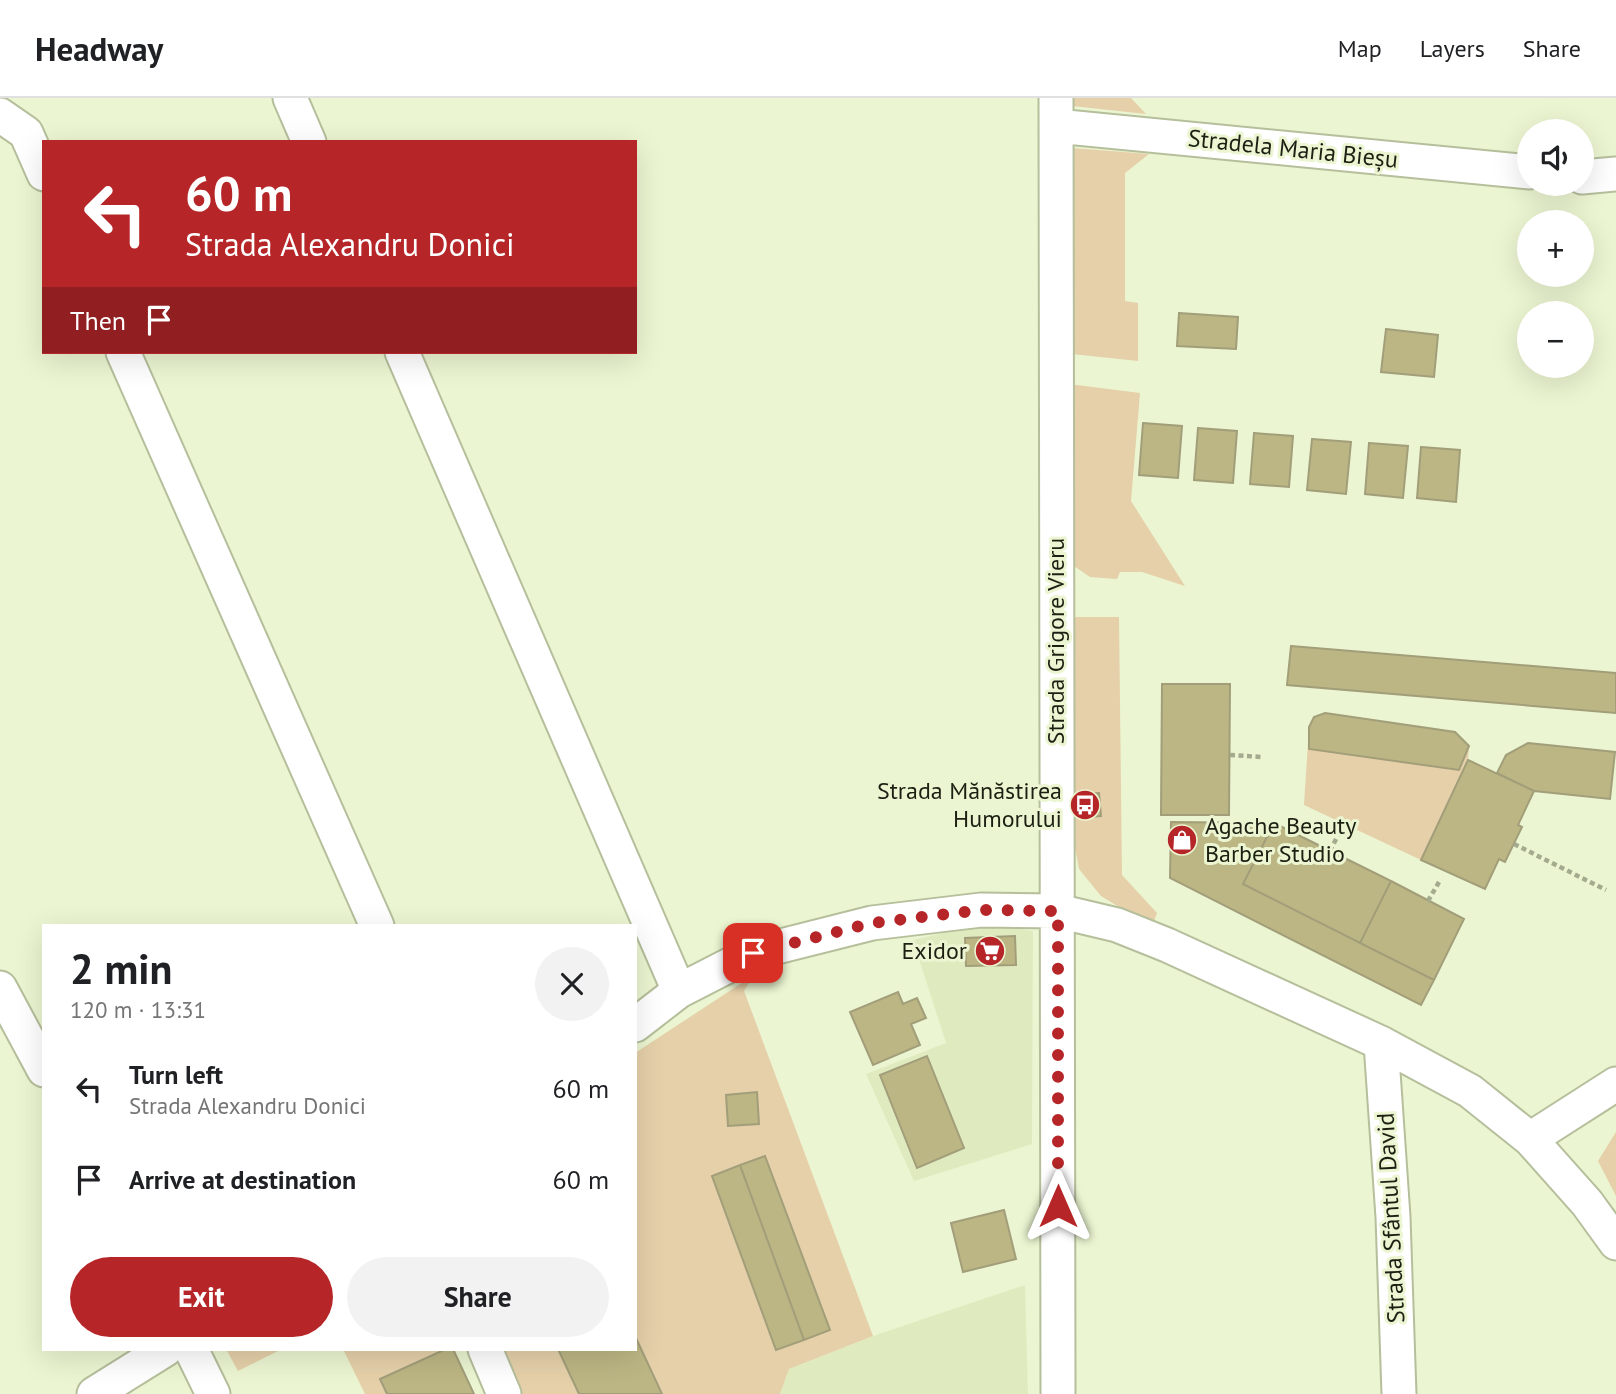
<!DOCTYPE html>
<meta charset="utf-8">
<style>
body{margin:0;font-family:"PT Sans",sans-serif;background:#f2f2f2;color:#202124;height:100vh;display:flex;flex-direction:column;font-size:26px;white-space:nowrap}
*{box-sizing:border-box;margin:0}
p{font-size:23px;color:#757577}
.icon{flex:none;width:38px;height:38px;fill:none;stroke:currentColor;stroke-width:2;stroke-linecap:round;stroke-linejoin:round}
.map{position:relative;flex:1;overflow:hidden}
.panel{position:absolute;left:42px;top:826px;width:595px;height:427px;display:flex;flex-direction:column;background:#fff;border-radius:0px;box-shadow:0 7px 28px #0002}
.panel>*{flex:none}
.banner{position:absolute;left:42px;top:42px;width:595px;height:214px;border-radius:0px;box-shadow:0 7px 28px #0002;background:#b62628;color:#fff;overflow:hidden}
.tools{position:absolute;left:1517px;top:21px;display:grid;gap:14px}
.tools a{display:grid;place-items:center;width:77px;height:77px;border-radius:50%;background:#fff;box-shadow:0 7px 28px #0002;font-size:35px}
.pin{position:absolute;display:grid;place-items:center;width:60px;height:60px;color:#fff;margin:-30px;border-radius:14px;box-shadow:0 4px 10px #0006}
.me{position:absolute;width:77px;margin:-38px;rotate:0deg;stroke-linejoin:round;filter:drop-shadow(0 0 5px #0008)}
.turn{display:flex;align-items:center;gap:24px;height:147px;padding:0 28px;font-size:32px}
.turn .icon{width:91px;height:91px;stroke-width:2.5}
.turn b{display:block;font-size:49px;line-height:60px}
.then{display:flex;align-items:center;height:66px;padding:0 28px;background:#0003;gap:14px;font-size:26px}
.round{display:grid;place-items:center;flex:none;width:74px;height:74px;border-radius:37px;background:#f2f2f2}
.overview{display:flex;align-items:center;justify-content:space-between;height:119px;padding:0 28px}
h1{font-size:42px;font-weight:800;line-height:52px}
.action{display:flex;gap:14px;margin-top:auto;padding:14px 28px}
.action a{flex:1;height:80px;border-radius:42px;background:#b62628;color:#fff;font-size:28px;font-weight:800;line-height:80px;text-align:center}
.action a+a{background:#f2f2f2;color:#202124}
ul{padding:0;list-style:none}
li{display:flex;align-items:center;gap:21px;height:91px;padding:0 28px}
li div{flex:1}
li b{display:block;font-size:26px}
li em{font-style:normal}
header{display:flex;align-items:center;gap:42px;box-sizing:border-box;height:98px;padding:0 35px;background:#fff;border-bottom:2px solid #e0e0e0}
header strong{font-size:33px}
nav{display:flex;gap:38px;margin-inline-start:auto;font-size:24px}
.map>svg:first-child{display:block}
.built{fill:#dfebbf}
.green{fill:#e5d0a9}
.building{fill:#bcb684;stroke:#a29e7a;stroke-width:2}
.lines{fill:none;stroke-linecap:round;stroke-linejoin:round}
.street-casing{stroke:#b5bf9b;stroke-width:37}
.path{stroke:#a3aa8e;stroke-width:4.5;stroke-dasharray:5 3.5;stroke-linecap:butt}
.street{stroke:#fff;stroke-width:33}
.route{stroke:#b62628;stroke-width:12;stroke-dasharray:0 21.6}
.labels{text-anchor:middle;stroke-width:6;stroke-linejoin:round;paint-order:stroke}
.street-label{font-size:24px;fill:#1c2013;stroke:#ebf5d1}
.poi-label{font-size:24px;fill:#1c2013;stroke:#ebf5d1;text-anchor:end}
</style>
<header>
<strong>Headway</strong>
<nav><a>Map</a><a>Layers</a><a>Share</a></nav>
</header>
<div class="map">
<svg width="1616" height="1296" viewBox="0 0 1616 1296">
<rect width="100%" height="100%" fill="#ebf5d1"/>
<!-- built -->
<path class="built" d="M 965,830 L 1015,830 L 1033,833 L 1032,1046 L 914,1083 L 866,976 L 946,945 L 913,842 Z
M 1025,1187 L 1028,1296 L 780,1296 L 789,1271 L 873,1238 Z"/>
<!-- green -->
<path class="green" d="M 1072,0 L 1131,0 L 1146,16 L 1072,8 Z
M 1073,50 L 1149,56 L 1125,75 L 1125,203 L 1138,205 L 1138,263 L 1072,256 Z
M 1069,286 L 1140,295 L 1131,403 L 1185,488 L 1142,474 L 1120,474 L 1117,481 L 1090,479 L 1071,466 Z
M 1074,519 L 1119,519 L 1122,777 L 1157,815 L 1152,829 L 1101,798 L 1079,771 L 1075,750 Z
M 1325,615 L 1455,634 L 1469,648 L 1468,662 L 1421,762 L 1304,707 L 1309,629 L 1314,619 Z
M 754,877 L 744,893 L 873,1238 L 789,1271 L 780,1296 L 519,1296 L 500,1251 L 635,1251 L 635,955 Z
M 1616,1034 L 1616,1098 L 1598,1063 Z
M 226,1251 L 282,1251 L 238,1273 Z
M 343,1251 L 446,1251 L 387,1296 L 365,1296 Z"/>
<!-- building -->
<path class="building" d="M 1179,215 L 1238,219 L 1236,251 L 1177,248 Z
M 1386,231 L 1438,237 L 1434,279 L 1381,274 Z
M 1143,325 L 1182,328 L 1178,380 L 1139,377 Z
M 1198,330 L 1237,333 L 1233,385 L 1194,382 Z
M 1254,335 L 1293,338 L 1289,389 L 1250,386 Z
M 1312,341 L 1351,344 L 1346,396 L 1307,392 Z
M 1369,345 L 1408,348 L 1403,400 L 1365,396 Z
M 1421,349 L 1460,352 L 1456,404 L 1417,400 Z
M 1291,548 L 1616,575 L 1616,615 L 1287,587 Z
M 1162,586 L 1230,586 L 1229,717 L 1161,717 Z
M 1325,615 L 1455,634 L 1469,648 L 1459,672 L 1309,651 L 1309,629 L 1314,619 Z
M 1528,645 L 1615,654 L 1610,701 L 1534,693 L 1497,675 L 1506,657 Z
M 1468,662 L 1534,693 L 1518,727 L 1522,729 L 1505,764 L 1499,761 L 1485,791 L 1421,762 Z
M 1099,695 L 1101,718 L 1087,719 L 1086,696 Z
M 1171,724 L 1274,725 L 1243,786 L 1434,882 L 1421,907 L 1170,780 Z
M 1274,725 L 1391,783 L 1360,845 L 1243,786 Z
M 1391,783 L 1464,821 L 1434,882 L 1360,845 Z
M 1015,838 L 1016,867 L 966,868 L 965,840 Z
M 898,894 L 903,906 L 917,900 L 926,920 L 911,926 L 920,947 L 873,967 L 850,914 Z
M 927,958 L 964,1050 L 917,1070 L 880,977 Z
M 757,994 L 759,1026 L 728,1028 L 726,997 Z
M 765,1058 L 830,1232 L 804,1242 L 740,1067 Z
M 740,1067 L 804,1242 L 776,1252 L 712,1078 Z
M 1004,1112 L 1016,1161 L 963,1174 L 951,1125 Z
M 635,1238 L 662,1296 L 579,1296 L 558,1251 L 635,1251 Z
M 446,1251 L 453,1251 L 474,1296 L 387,1296 L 380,1281 Z"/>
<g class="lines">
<!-- street casing -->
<g class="street-casing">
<path id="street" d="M 290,0 L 309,44
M 1056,0 L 1058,1296
M 0,17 L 26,35 L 44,76
M 1056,28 L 1530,74
M 1582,79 L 1616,76
M 123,254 L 377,828
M 402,254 L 679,893
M 0,890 L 44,972
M 635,927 L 679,893 L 753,855 L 872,825 L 981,812 L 1058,813 L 1117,827 L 1167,847 L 1381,945 L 1470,993 L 1530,1041 L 1587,1105 L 1616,1145
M 1381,945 L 1393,1119 L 1399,1296
M 1530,1041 L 1616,986
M 191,1251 L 213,1296
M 485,1251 L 504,1296
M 94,1296 L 166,1251"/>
</g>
<!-- path -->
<path class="path" d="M 1230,657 L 1262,659
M 1514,746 L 1606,792
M 1330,753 L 1338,737
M 1428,803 L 1439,784"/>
<!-- street -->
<use href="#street" class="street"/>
</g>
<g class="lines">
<!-- route -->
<path class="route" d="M 753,855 L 872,825 L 981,812 L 1058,813 L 1058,1108"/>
</g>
<!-- icons -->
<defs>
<g id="bus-disc" transform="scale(1.575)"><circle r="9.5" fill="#b62628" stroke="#ebf5d1"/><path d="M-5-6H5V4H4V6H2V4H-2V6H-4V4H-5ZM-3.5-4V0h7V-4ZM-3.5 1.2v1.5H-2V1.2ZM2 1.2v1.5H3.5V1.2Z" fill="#fff"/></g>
<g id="shop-disc" transform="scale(1.575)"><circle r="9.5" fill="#b62628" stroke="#ebf5d1"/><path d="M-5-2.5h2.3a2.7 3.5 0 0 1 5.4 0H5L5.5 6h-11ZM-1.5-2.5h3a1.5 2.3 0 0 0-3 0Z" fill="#fff"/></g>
<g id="supermarket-disc" transform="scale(1.575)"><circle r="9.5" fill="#b62628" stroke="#ebf5d1"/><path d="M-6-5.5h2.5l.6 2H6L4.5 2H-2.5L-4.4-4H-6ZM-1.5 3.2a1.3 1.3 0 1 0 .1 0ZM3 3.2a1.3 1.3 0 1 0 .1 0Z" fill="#fff"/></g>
</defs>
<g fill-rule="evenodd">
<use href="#bus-disc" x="1085" y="707"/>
<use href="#shop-disc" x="1182" y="742"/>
<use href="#supermarket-disc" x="990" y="853"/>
</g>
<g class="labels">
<!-- street labels -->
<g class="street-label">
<text transform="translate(1293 51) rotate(6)" y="8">Stradela Maria Bieșu</text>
<text transform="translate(1056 543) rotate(-90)" y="8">Strada Grigore Vieru</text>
<text transform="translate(1391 1120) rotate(-93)" y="8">Strada Sfântul David</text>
</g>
<!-- poi labels -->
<g class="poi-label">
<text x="1062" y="701">Strada Mănăstirea<tspan x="1062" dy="28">Humorului</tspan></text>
<text x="1205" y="736" text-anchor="start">Agache Beauty<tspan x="1205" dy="28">Barber Studio</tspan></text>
<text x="967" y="861">Exidor</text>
</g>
</g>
</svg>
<div class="tools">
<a><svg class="icon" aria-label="sound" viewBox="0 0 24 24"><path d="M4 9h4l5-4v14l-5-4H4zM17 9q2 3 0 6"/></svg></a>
<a>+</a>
<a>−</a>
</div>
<div class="pin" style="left:753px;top:855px;background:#d93025"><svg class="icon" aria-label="arrive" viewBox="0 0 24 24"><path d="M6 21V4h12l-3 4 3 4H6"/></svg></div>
<svg class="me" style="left:1058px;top:1108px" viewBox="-20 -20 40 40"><path d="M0-17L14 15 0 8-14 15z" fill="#b62628" stroke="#fff" stroke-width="4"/></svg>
<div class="banner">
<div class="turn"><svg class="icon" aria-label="left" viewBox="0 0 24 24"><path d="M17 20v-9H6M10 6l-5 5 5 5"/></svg><div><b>60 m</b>Strada Alexandru Donici</div></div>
<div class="then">Then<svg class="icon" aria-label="arrive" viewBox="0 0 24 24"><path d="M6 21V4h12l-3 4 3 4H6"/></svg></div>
</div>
<section class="panel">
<div class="overview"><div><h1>2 min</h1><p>120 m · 13:31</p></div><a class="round"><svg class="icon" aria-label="close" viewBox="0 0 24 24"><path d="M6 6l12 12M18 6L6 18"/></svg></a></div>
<ul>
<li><svg class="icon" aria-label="left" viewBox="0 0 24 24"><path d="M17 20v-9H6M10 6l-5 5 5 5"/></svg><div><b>Turn left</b><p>Strada Alexandru Donici</p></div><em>60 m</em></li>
<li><svg class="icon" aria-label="arrive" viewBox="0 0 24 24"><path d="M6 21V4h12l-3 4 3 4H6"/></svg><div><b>Arrive at destination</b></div><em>60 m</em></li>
</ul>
<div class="action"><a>Exit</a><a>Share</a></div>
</section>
</div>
